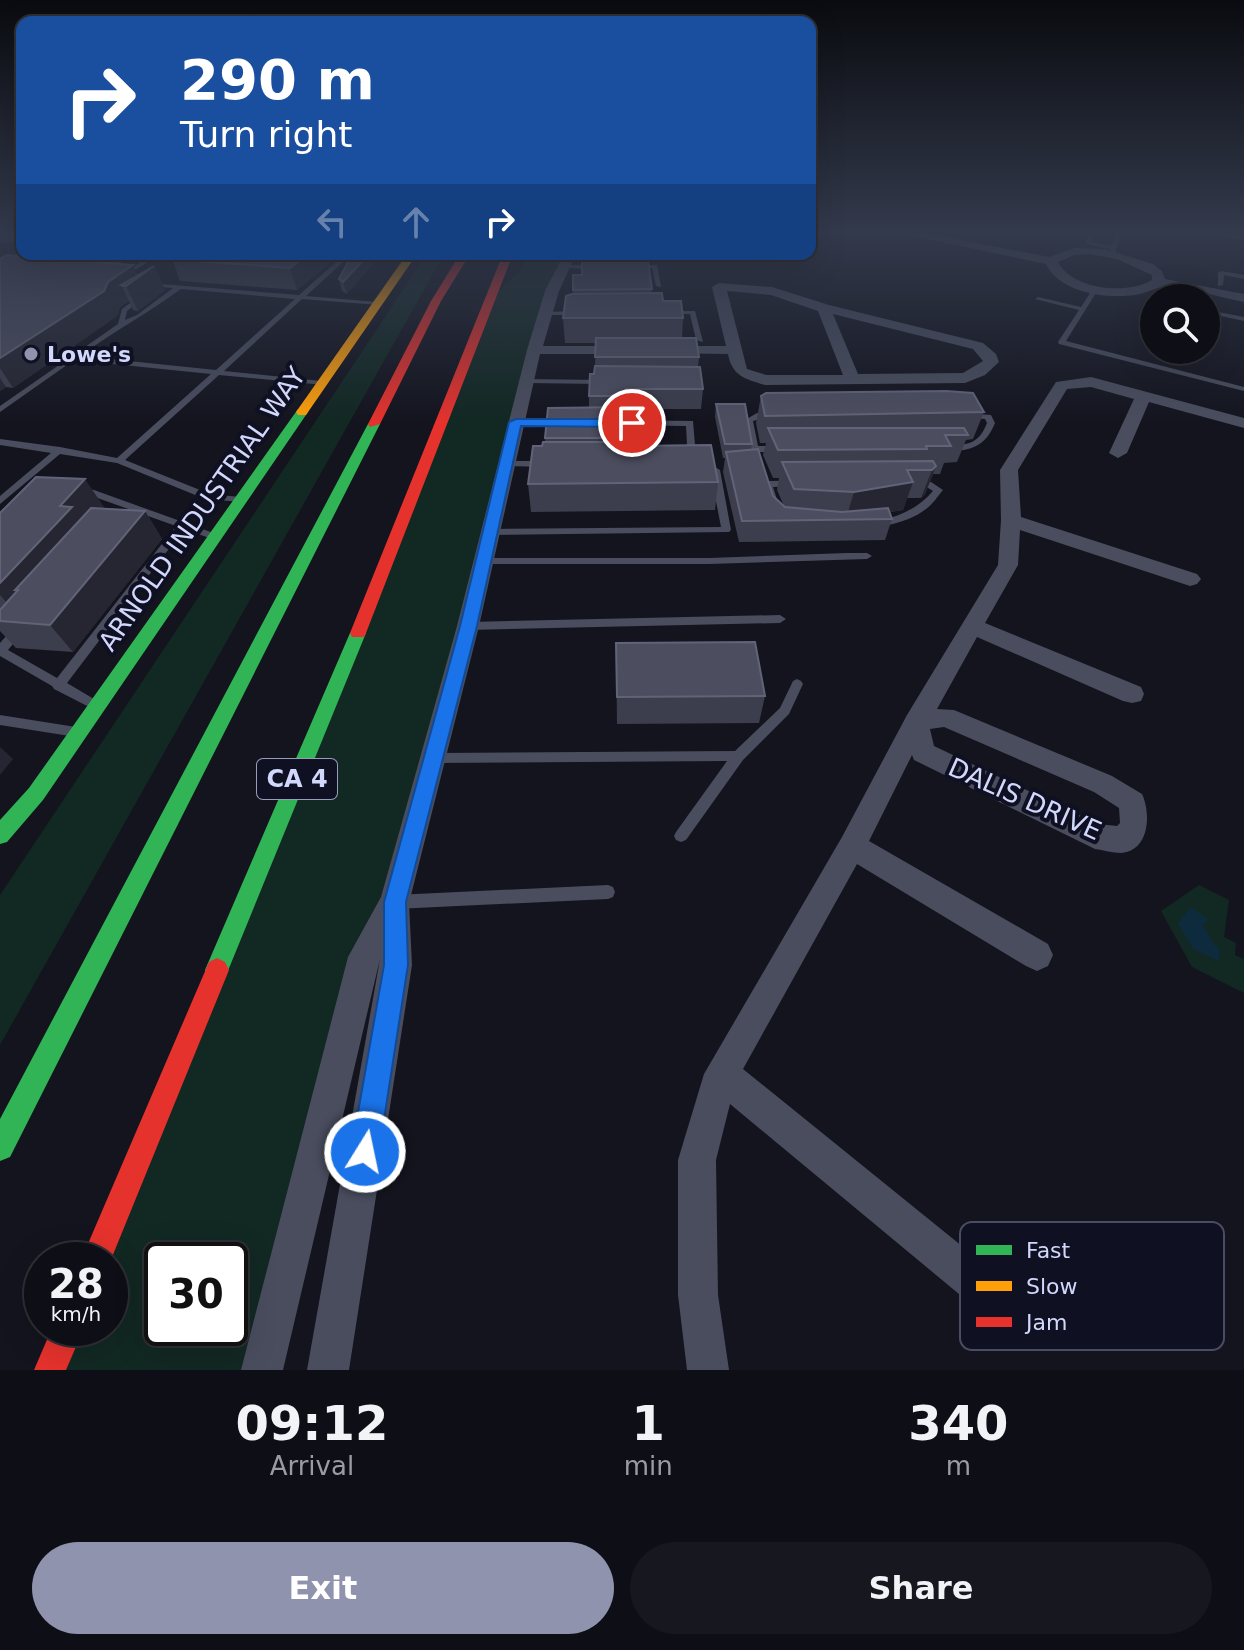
<!DOCTYPE html>
<style>
body{margin:0;font-family:"DejaVu Sans",sans-serif;background:#17181f;color:#f1f3f6;height:100vh;display:flex;flex-direction:column;font-size:30px;white-space:nowrap}
*{box-sizing:border-box;margin:0}
p{font-size:26px;color:#9b9ca1}
.icon{flex:none;width:44px;height:44px;fill:none;stroke:currentColor;stroke-width:2;stroke-linecap:round;stroke-linejoin:round}
.map{position:relative;height:1370px;overflow:hidden}
.details{display:flex;flex-direction:column;background:#0e0f16;flex:1}
.details>*{flex:none}
.hud{position:absolute;left:16px;top:16px;width:800px;height:244px;border-radius:16px;box-shadow:0 8px 32px #0002,0 0 0 2px #2e2f35;background:#1a4fa0;color:#fff;overflow:hidden}
.tools{position:absolute;left:1140px;top:284px;display:grid;gap:16px}
.tools a{display:grid;place-items:center;width:80px;height:80px;border-radius:50%;background:#0e0f16;box-shadow:0 8px 32px #0002,0 0 0 2px #2e2f35;font-size:40px}
.speed{position:absolute;left:24px;top:1242px;display:flex;gap:16px;font-size:40px;font-weight:700;text-align:center}
.speed>*{display:grid;place-content:center;width:104px;height:104px;border-radius:50%;background:#0e0f16;box-shadow:0 8px 32px #0002,0 0 0 2px #2e2f35;line-height:1}
.speed small{font-size:20px;font-weight:400}
.speed .limit{border:4px solid #111;border-radius:12px;background:#fff;color:#111}
.pin{position:absolute;display:grid;place-items:center;width:68px;height:68px;color:#fff;margin:-34px;border:4px solid #fff;border-radius:50%;box-shadow:0 2px 8px #0007}
.me{position:absolute;width:88px;margin:-44px;rotate:10deg;stroke-linejoin:round;filter:drop-shadow(0 0 6px #0008)}
.turn{display:flex;align-items:center;gap:28px;height:168px;padding:0 32px;font-size:36px}
.turn .icon{width:104px;height:104px;stroke-width:2.5}
.turn b{display:block;font-size:56px;line-height:68px}
.lanes{display:flex;align-items:center;height:76px;padding:0 32px;background:#0003;justify-content:center;gap:40px;direction:ltr}
.lanes .off{opacity:.35}
.eta{display:flex;justify-content:space-evenly;align-items:center;height:136px;text-align:center}
.eta b{font-size:48px;font-weight:700;line-height:56px}
.action{display:flex;gap:16px;margin-top:auto;padding:16px 32px}
.action a{flex:1;height:92px;border-radius:48px;background:#8f93ae;color:#fff;font-size:32px;font-weight:700;line-height:92px;text-align:center}
.action a+a{background:#17181f;color:#f1f3f6}
.map>svg:first-child{display:block}
.green{fill:#122823;fill-rule:evenodd}
.water{fill:#0e2b3e}
.lines{fill:none;stroke-linecap:round;stroke-linejoin:round}
.lane{fill:#494d5e;fill-rule:evenodd}
.street{fill:#494d5e;fill-rule:evenodd}
.fast{fill:#30b455;fill-rule:evenodd}
.slow{fill:#ff9f0a;fill-rule:evenodd}
.jam{fill:#e5322d;fill-rule:evenodd}
.wall{fill:#3c3e4d}
.shaded-wall{fill:#252632}
.building{fill:#4c4e60;stroke:#616478;stroke-width:2}
.route{fill:#1a73e8;stroke:#114b97;stroke-width:2}
.poi-dot{fill:#8f93ae;stroke:#0f1022;stroke-width:3}
.labels{text-anchor:middle;stroke-width:8;stroke-linejoin:round;paint-order:stroke}
.far-poi-label{font-size:22px;font-weight:bold;fill:#d2d8fc;stroke:#0f1022;text-anchor:start}
.shield{fill:#0f1022;stroke:#989cbb;stroke-width:2}
.shield-label{font-size:24px;font-weight:bold;fill:#d2d8fc}
.street-label{font-size:26px;fill:#d2d8fc;stroke:#0f1022}
.key{fill:#0f1022;stroke:#4a4c63;stroke-width:2}
.key-label{font-size:22px;fill:#d2d8fc}
</style>
<div class="map">
<svg width="1244" height="1370" viewBox="0 0 1244 1370">
<rect width="100%" height="100%" fill="#13141e"/>
<!-- green -->
<path class="green" d="M 427,254 L 442,254 L 435,270 L 0,1045 L 0,895 Z
M 530,254 L 570,254 L 552,291 L 262,1370 L 49,1370 L 66,1328 L 110,1328 L 110,1260 L 492,297 L 520,271 ZM 162,1260 L 230,1260 L 230,1328 L 162,1328 Z
M 1199,885 L 1229,900 L 1224,937 L 1236,943 L 1235,955 L 1244,959 L 1244,993 L 1192,967 L 1161,911 Z"/>
<!-- water -->
<path class="water" d="M 1191,907 L 1208,919 L 1203,925 L 1215,946 L 1220,948 L 1219,961 L 1193,949 L 1178,923 Z"/>
<g class="lines">
<!-- lane -->
<path class="lane" d="M 1089,230 L 1095,230 L 1091,242 L 1112,246 L 1117,230 L 1123,230 L 1114,255 L 1109,254 L 1111,249 L 1086,244 Z
M 1197,230 L 1210,230 L 1244,236 L 1244,240 Z
M 23,254 L 30,254 L 0,271 L 0,266 Z
M 42,254 L 49,254 L 0,285 L 0,280 Z
M 127,254 L 134,254 L 105,273 L 101,273 L 101,271 Z
M 153,254 L 160,254 L 123,278 L 118,277 Z
M 345,254 L 352,254 L 306,296 L 377,302 L 380,304 L 379,305 L 302,299 L 224,371 L 321,381 L 324,381 L 324,385 L 219,375 L 125,460 L 210,494 L 240,497 L 245,500 L 243,502 L 205,499 L 117,463 L 60,454 L 0,504 L 0,496 L 51,453 L 0,445 L 0,439 L 60,447 L 117,458 L 211,374 L 74,360 L 0,412 L 0,406 L 118,324 L 122,309 L 141,295 L 146,296 L 127,311 L 125,320 L 137,315 L 173,288 L 149,286 L 146,284 L 147,283 L 299,295 ZM 181,289 L 295,299 L 216,370 L 80,356 C 113,332 148,313 181,289 Z
M 563,265 L 596,265 L 599,267 L 596,269 L 561,268 L 561,266 Z
M 633,265 L 657,265 L 661,287 L 656,286 L 652,268 L 635,268 Z
M 1221,271 L 1244,275 L 1244,279 L 1224,275 L 1223,285 L 1218,286 L 1218,273 Z
M 1094,287 L 1099,288 L 1066,341 L 1244,387 L 1244,391 L 1059,344 L 1058,342 L 1079,310 L 1035,299 L 1038,297 L 1081,307 Z
M 1210,296 L 1213,298 L 1213,311 L 1244,317 L 1244,321 L 1207,313 L 1207,298 Z
M 666,311 L 695,311 L 703,342 L 696,340 L 690,314 L 668,314 L 665,312 Z
M 545,312 L 577,311 L 580,313 L 577,315 L 543,315 L 543,313 Z
M 523,379 L 603,380 L 607,382 L 603,384 L 526,383 L 523,383 Z
M 757,413 L 773,413 L 777,415 C 771,419 761,418 753,421 L 758,446 L 781,446 L 785,449 L 781,452 L 759,452 L 763,463 L 759,466 C 748,456 747,435 745,420 Z
M 965,413 L 991,415 L 995,423 C 986,446 969,453 945,450 L 945,446 C 967,444 978,446 987,423 L 985,419 L 965,417 Z
M 516,419 L 561,420 L 565,423 L 561,426 L 513,424 L 513,420 Z
M 611,420 L 693,421 L 695,445 L 691,448 L 687,445 L 686,426 L 608,425 L 607,423 Z
M 506,461 L 546,461 L 550,464 L 546,467 L 503,466 L 503,462 Z
M 715,467 L 720,470 L 731,530 L 729,532 L 489,535 L 484,532 L 489,529 L 721,527 L 710,470 Z
M 915,479 L 931,482 L 943,490 C 938,496 933,504 926,509 C 893,535 821,532 781,525 L 772,516 L 763,484 L 768,481 ZM 915,485 L 925,486 L 933,491 C 897,533 837,523 787,520 L 782,515 L 773,487 Z
M 78,487 L 94,490 L 219,535 L 220,537 L 215,540 L 184,529 L 67,683 L 99,702 L 101,705 L 99,708 L 95,710 L 54,689 L 52,686 L 0,656 L 0,643 L 15,626 L 23,626 L 25,629 L 23,632 L 8,650 L 57,678 L 176,526 L 89,495 L 75,492 L 75,488 Z
M 847,553 L 867,553 L 872,556 L 867,559 L 709,564 L 483,564 L 478,561 L 483,558 L 709,558 Z
M 780,615 L 786,619 L 780,623 L 468,630 L 462,626 L 468,622 Z
M 797,679 L 801,681 L 803,684 L 789,714 L 743,760 L 686,840 L 681,842 L 676,840 L 674,836 L 676,832 L 727,761 L 434,763 L 429,762 L 427,758 L 429,754 L 434,753 L 735,751 L 780,708 L 793,681 Z
M 0,715 L 76,727 L 80,728 L 82,732 L 80,736 L 76,737 L 0,725 Z
M 608,885 L 613,887 L 615,892 L 613,897 L 608,899 L 395,909 L 390,907 L 388,902 L 390,897 L 395,895 Z"/>
<!-- street -->
<path class="street" d="M 885,230 L 910,230 L 1049,257 L 1074,248 L 1105,249 L 1153,264 L 1162,271 L 1165,279 L 1244,294 L 1244,302 C 1219,297 1190,288 1164,287 C 1156,287 1145,294 1135,295 C 1106,299 1060,293 1046,264 ZM 1089,254 L 1117,259 L 1152,275 L 1152,280 C 1128,295 1072,290 1058,262 L 1074,255 Z
M 564,254 L 576,254 L 559,291 L 543,346 L 628,346 L 635,350 L 628,354 L 540,354 L 479,626 L 409,903 L 412,965 L 349,1370 L 307,1370 L 380,959 L 283,1370 L 241,1370 L 348,957 L 381,897 L 457,626 L 527,350 L 545,291 Z
M 719,283 L 772,287 L 829,305 L 983,343 L 996,354 L 999,362 L 985,375 L 965,383 L 765,385 C 745,379 732,376 728,354 L 660,353 L 660,347 L 665,346 L 726,346 L 712,287 ZM 727,291 L 771,295 L 818,311 L 843,375 L 766,375 L 747,369 ZM 833,314 L 973,349 L 983,361 L 963,373 L 858,374 Z
M 1091,377 L 1244,418 L 1244,428 L 1149,402 L 1127,453 L 1118,458 L 1109,453 L 1134,399 L 1091,387 L 1067,389 L 1018,470 L 1021,517 L 1197,574 L 1201,579 L 1197,584 L 1190,586 L 1020,530 L 1018,565 L 985,623 L 1141,687 L 1144,694 L 1141,701 L 1132,703 L 1123,701 L 977,637 L 937,709 L 954,710 L 1112,776 L 1142,794 C 1151,813 1150,851 1121,853 C 1113,853 1103,850 1095,849 L 914,760 L 912,755 L 869,841 L 1048,944 L 1053,955 L 1048,966 L 1037,971 L 1026,966 L 857,864 L 743,1069 L 999,1276 L 1005,1290 L 999,1304 L 985,1310 L 971,1304 L 730,1104 L 716,1160 L 718,1295 L 729,1370 L 687,1370 L 678,1295 L 678,1160 L 704,1074 L 842,837 L 907,715 L 998,565 L 1001,520 L 1000,470 L 1056,382 ZM 944,727 L 1094,792 L 1119,808 L 1120,823 L 1117,826 L 1098,824 L 934,746 L 930,729 Z"/>
<!-- fast -->
<path class="fast" d="M 298,409 L 308,412 L 43,800 L 7,842 L 0,844 L 0,820 L 29,788 Z
M 374,420 L 380,424 L 10,1157 L 0,1161 L 0,1119 L 368,424 Z
M 358,627 L 366,633 L 225,978 L 217,982 L 209,978 L 205,970 L 350,633 Z"/>
<!-- slow -->
<path class="slow" d="M 407,254 L 417,254 L 306,415 L 298,415 L 296,412 Z"/>
<!-- jam -->
<path class="jam" d="M 460,254 L 470,254 L 441,301 L 380,424 L 370,427 L 368,424 L 431,301 Z
M 503,254 L 513,254 L 366,633 L 364,637 L 352,637 L 350,633 Z
M 217,958 L 225,962 L 229,970 L 110,1262 L 110,1260 L 81,1260 L 209,962 Z
M 52,1328 L 84,1328 L 66,1370 L 34,1370 Z"/>
</g>
<!-- wall -->
<path class="wall" d="M 0,230 L 22,230 L 16,243 L 2,242 L 0,243 Z
M 168,254 L 340,254 L 297,290 L 180,281 L 172,258 L 170,258 Z
M 352,254 L 347,294 L 342,291 L 339,279 Z
M 597,254 L 647,254 L 652,293 L 683,318 L 682,338 L 699,357 L 698,367 L 703,389 L 701,409 L 627,409 L 628,446 L 718,482 L 715,510 L 531,512 L 528,484 L 542,446 L 545,442 L 545,438 L 589,407 L 589,396 L 595,366 L 596,343 L 565,343 L 563,318 L 573,294 L 573,275 L 582,275 Z
M 0,259 L 138,276 L 154,266 L 165,290 L 138,311 L 133,310 L 129,301 L 120,307 L 117,316 L 13,388 L 6,387 L 0,391 Z
M 761,396 L 984,412 L 973,439 L 966,440 L 957,462 L 944,463 L 940,474 L 933,474 L 925,494 L 921,498 L 907,498 L 903,510 L 890,512 L 892,519 L 885,540 L 739,542 L 723,472 L 725,458 L 723,458 L 715,417 L 716,404 L 752,444 L 751,450 L 773,496 L 784,506 L 777,490 L 779,478 L 773,478 L 763,455 L 766,443 L 760,443 L 756,423 Z
M 104,507 L 103,508 L 145,511 L 162,539 L 73,652 L 16,648 L 0,631 L 0,513 Z
M 616,643 L 765,696 L 759,723 L 617,724 Z"/>
<!-- shaded-wall -->
<path class="shaded-wall" d="M 8,230 L 22,230 L 22,240 L 16,243 Z
M 308,254 L 340,254 L 297,290 L 290,268 Z
M 369,254 L 382,254 L 347,294 L 343,282 Z
M 133,265 L 139,277 L 154,266 L 165,290 L 138,311 L 126,286 L 121,285 L 129,301 L 120,307 L 117,316 L 13,388 L 0,368 L 0,358 Z
M 0,378 L 6,387 L 0,391 Z
M 936,466 L 925,494 L 921,498 L 932,470 Z
M 85,479 L 104,507 L 86,527 L 18,590 L 15,590 L 29,606 L 19,617 L 0,595 L 0,583 L 60,506 Z
M 913,482 L 903,510 L 846,519 L 854,492 Z
M 145,511 L 162,539 L 73,652 L 50,625 Z
M 0,747 L 13,759 L 0,775 Z"/>
<!-- building -->
<path class="building" d="M 178,254 L 308,254 L 290,268 L 171,259 Z
M 352,254 L 369,254 L 343,282 L 339,279 Z
M 631,254 L 647,254 L 652,289 L 573,290 L 573,275 L 582,275 L 582,256 Z
M 7,255 L 133,265 L 108,282 L 104,291 L 0,358 L 0,259 Z
M 154,266 L 126,286 L 121,285 Z
M 662,293 L 663,301 L 681,301 L 683,318 L 563,318 L 566,296 L 572,294 Z
M 596,338 L 696,338 L 699,357 L 595,357 Z
M 595,366 L 700,367 L 703,389 L 626,389 L 627,396 L 589,396 L 590,374 L 594,374 Z
M 946,391 L 973,393 L 984,412 L 765,416 L 761,396 L 766,393 Z
M 716,404 L 745,404 L 752,444 L 725,444 Z
M 627,407 L 627,438 L 545,438 L 548,408 Z
M 768,428 L 964,428 L 968,435 L 945,435 L 951,446 L 926,446 L 927,449 L 778,450 Z
M 543,442 L 628,442 L 628,446 L 711,445 L 718,482 L 528,484 L 533,446 L 542,446 Z
M 758,449 L 773,496 L 785,507 L 842,512 L 888,508 L 892,519 L 742,521 L 726,452 Z
M 933,461 L 936,466 L 932,470 L 907,470 L 913,482 L 854,492 L 794,489 L 782,462 Z
M 36,477 L 85,479 L 60,506 L 72,507 L 0,583 L 0,513 Z
M 91,508 L 145,511 L 50,625 L 0,621 L 0,610 L 18,590 L 15,590 Z
M 755,642 L 765,696 L 617,697 L 616,643 Z"/>
<!-- sky -->
<linearGradient id="sky" x2="0" y2="1"><stop stop-color="#0a0b10"/><stop offset="0.55" stop-color="#333a4c"/><stop offset="1" stop-color="#333a4c" stop-opacity="0"/></linearGradient>
<rect width="1244" height="422" fill="url(#sky)"/>
<!-- route -->
<path class="route" d="M 516,419 L 632,419 L 638,423 L 632,427 L 521,426 L 477,626 L 406,902 L 408,965 L 379,1152 L 374,1162 L 365,1166 L 355,1162 L 351,1152 L 384,965 L 384,902 L 460,626 L 509,422 Z"/>
<!-- markers -->
<circle class="poi-dot" cx="31" cy="354" r="8"/>
<g class="labels">
<!-- far-poi labels -->
<g class="far-poi-label">
<text x="47" y="362">Lowe's</text>
</g>
<!-- shield labels -->
<rect class="shield" x="257" y="759" width="80" height="40" rx="6"/>
<g class="shield-label">
<text x="297" y="787">CA 4</text>
</g>
<!-- street labels -->
<g class="street-label">
<text transform="translate(202 509) rotate(-55)" y="9">ARNOLD INDUSTRIAL WAY</text>
<text transform="translate(1025 799) rotate(24)" y="9">DALIS DRIVE</text>
</g>
</g>
<!-- legend -->
<rect x="960" y="1222" width="264" height="128" rx="12" class="key"/>
<rect x="976" y="1245" width="36" height="10" fill="#30b455"/>
<rect x="976" y="1281" width="36" height="10" fill="#ff9f0a"/>
<rect x="976" y="1317" width="36" height="10" fill="#e5322d"/>
<g class="key-label">
<text x="1026" y="1258">Fast</text>
<text x="1026" y="1294">Slow</text>
<text x="1026" y="1330">Jam</text>
</g>
</svg>
<div class="tools">
<a><svg class="icon" aria-label="search" viewBox="0 0 24 24"><circle cx="10" cy="10" r="6"/><path d="M15 15l6 6"/></svg></a>
</div>
<div class="speed"><div>28<small>km/h</small></div><div class="limit">30</div></div>
<div class="pin" style="left:632px;top:423px;background:#d93025"><svg class="icon" aria-label="arrive" viewBox="0 0 24 24"><path d="M6 21V4h12l-3 4 3 4H6"/></svg></div>
<svg class="me" style="left:365px;top:1152px" viewBox="-20 -20 40 40"><circle r="17" fill="#1a73e8" stroke="#fff" stroke-width="3"/><path d="M0-11L8 9 0 5-8 9z" fill="#fff"/></svg>
<div class="hud">
<div class="turn"><svg class="icon" aria-label="right" viewBox="0 0 24 24"><path d="M7 20v-9h11M14 6l5 5-5 5"/></svg><div><b>290 m</b>Turn right</div></div>
<div class="lanes"><svg class="icon off" aria-label="left" viewBox="0 0 24 24"><path d="M17 20v-9H6M10 6l-5 5 5 5"/></svg><svg class="icon off" aria-label="ahead" viewBox="0 0 24 24"><path d="M12 20V5M6 11l6-6 6 6"/></svg><svg class="icon" aria-label="right" viewBox="0 0 24 24"><path d="M7 20v-9h11M14 6l5 5-5 5"/></svg></div>
</div>
</div>
<section class="details">
<div class="eta">
<div><b>09:12</b><p>Arrival</p></div>
<div><b>1</b><p>min</p></div>
<div><b>340</b><p>m</p></div>
</div>
<div class="action"><a>Exit</a><a>Share</a></div>
</section>
